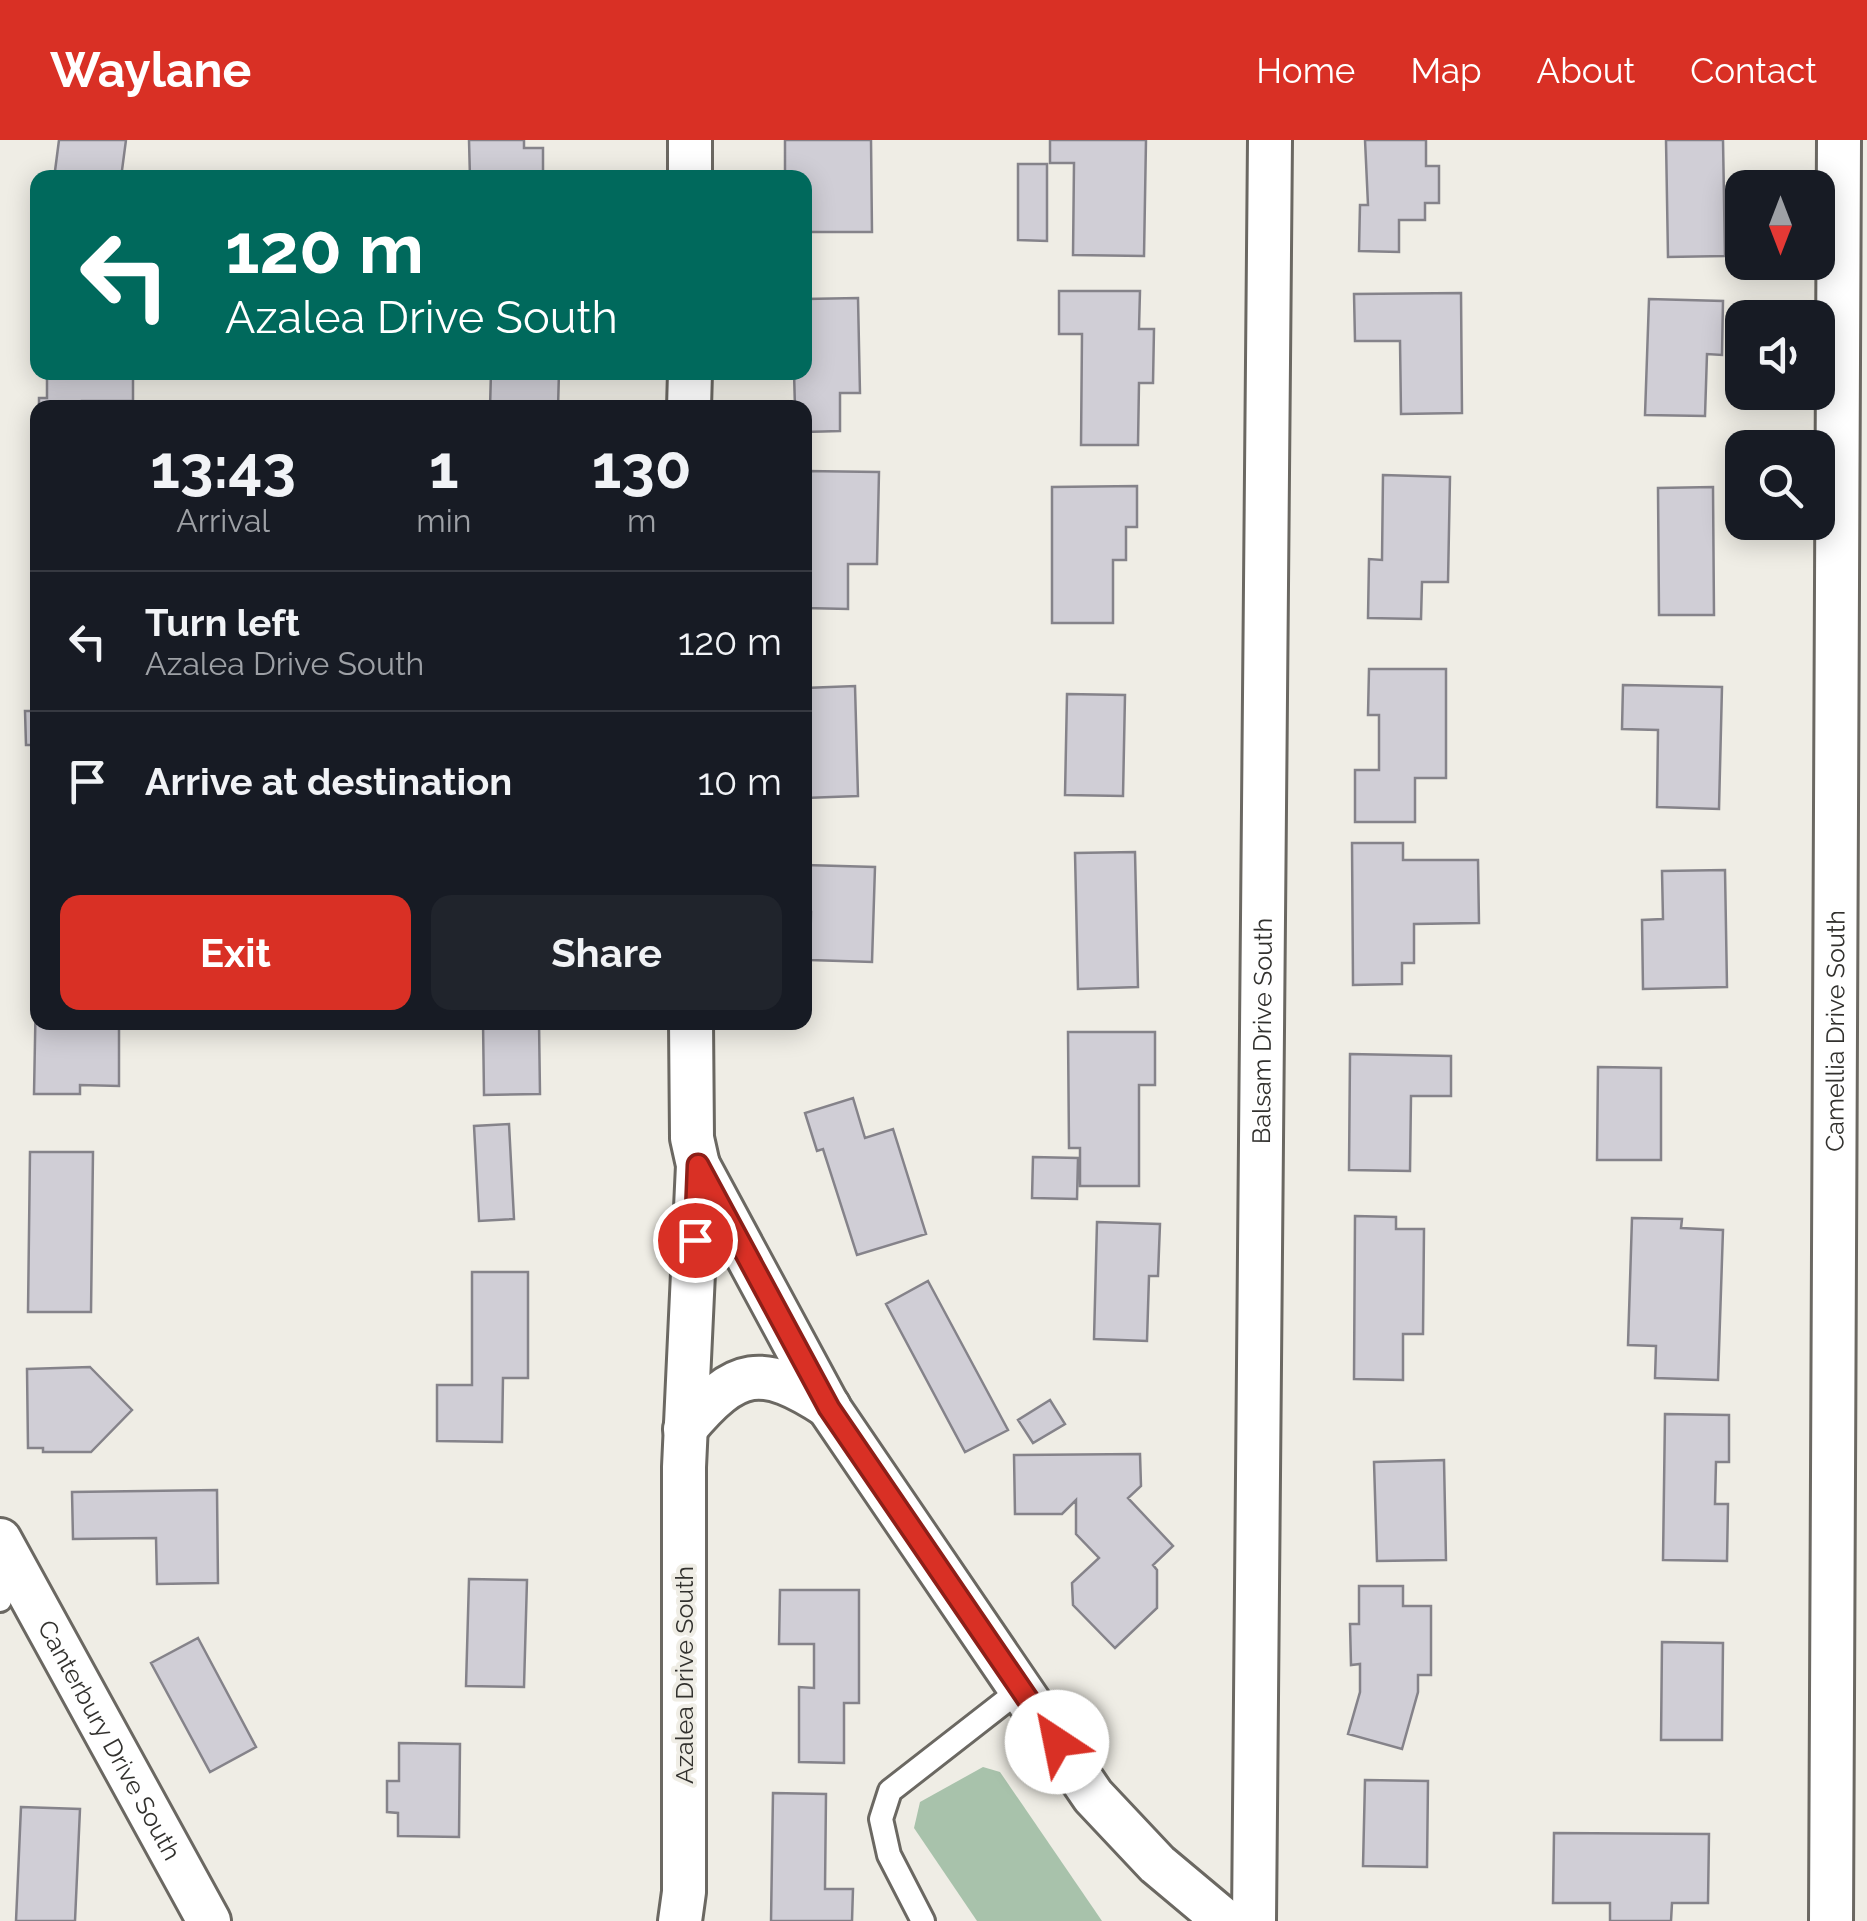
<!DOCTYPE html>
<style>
body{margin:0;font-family:Raleway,sans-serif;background:#20242c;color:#f1f3f6;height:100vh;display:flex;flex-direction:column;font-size:38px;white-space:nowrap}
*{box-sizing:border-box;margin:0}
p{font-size:32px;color:#9ea1a6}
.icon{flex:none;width:55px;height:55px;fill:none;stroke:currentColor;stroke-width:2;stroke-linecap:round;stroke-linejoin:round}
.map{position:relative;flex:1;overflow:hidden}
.sheet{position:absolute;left:30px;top:260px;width:782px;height:630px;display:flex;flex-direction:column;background:#171b24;border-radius:20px;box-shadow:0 5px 25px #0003}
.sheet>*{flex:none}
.top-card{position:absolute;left:30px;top:30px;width:782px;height:210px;border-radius:20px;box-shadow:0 5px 25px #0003;background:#00695c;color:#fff;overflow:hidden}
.needle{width:65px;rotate:180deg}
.buttons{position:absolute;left:1725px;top:30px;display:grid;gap:20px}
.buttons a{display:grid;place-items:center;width:110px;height:110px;border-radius:20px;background:#171b24;box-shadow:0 5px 25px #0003;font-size:50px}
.pin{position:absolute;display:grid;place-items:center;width:85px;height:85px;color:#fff;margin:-42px;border:5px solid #fff;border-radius:50%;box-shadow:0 2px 10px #0007}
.me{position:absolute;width:110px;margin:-55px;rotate:326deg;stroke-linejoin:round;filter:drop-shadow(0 0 8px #0008)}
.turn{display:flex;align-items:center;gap:35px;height:210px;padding:0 30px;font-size:45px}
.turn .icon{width:130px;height:130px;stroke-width:2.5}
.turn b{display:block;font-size:70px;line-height:85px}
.eta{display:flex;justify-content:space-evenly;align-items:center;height:170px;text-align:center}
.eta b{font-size:60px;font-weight:700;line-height:70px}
.action{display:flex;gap:20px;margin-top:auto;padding:20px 30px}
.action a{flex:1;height:115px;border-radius:20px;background:#d93025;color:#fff;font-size:40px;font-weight:700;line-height:115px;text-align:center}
.action a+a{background:#20242c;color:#f1f3f6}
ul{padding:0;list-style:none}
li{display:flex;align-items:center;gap:30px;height:140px;padding:0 30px;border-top:2px solid #363941}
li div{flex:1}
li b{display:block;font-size:38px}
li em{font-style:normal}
header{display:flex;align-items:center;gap:60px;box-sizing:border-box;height:140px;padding:0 50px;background:#d93025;color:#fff}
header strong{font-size:48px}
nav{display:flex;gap:55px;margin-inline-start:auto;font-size:35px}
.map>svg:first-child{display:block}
.green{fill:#a8c2ab}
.building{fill:#d0ced6;stroke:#85838a;stroke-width:2.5}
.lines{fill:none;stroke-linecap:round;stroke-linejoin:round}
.service-casing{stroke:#6b6862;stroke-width:28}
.minor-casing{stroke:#6b6862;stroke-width:48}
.service{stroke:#fff;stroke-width:22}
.minor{stroke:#fff;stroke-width:42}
.route-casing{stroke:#8d1f18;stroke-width:25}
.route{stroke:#d93025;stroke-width:18}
.labels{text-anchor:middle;stroke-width:8;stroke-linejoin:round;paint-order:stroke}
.street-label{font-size:25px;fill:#32312e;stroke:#efede5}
</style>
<header>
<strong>Waylane</strong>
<nav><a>Home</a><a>Map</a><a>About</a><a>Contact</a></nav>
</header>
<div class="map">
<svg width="1867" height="1781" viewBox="0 0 1867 1781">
<rect width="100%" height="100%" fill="#efede5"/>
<!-- green -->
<path class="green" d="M 983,1627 L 1000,1632 L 1102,1781 L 977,1781 L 914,1688 L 920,1662 Z"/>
<!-- building -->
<path class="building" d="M 59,0 L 126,0 L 121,38 L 55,31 Z
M 469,0 L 524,0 L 524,8 L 543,8 L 543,38 L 470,38 Z
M 785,0 L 871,0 L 872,92 L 805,92 L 805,38 L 785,36 Z
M 1050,0 L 1146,0 L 1144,116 L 1073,115 L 1074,23 L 1050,23 Z
M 1365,0 L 1426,0 L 1426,26 L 1439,26 L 1439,63 L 1425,63 L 1425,80 L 1399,80 L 1399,112 L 1359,111 L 1360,65 L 1368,65 Z
M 1666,0 L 1723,0 L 1725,116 L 1668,117 Z
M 1018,24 L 1047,24 L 1047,101 L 1018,100 Z
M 1059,151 L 1140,151 L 1139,189 L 1154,189 L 1153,243 L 1139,243 L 1138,305 L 1081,305 L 1082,194 L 1059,194 Z
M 1461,153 L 1462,273 L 1401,274 L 1400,201 L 1355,201 L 1354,154 Z
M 858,158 L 860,253 L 840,253 L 840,291 L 805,292 L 805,268 L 795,268 L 794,232 L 805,232 L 805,159 Z
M 1649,159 L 1723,161 L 1722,215 L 1707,214 L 1705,276 L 1645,275 Z
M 47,232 L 133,232 L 133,261 L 82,261 L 82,268 L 39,268 L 39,258 L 47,258 Z
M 491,232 L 559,232 L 558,268 L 490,268 Z
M 805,331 L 879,332 L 877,424 L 848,424 L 848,469 L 805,468 Z
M 1383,335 L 1450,337 L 1448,442 L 1422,442 L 1421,479 L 1368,478 L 1369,419 L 1382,420 Z
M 1137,346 L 1137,387 L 1126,387 L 1126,420 L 1113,420 L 1113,483 L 1052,483 L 1052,347 Z
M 1713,347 L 1714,475 L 1659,475 L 1658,348 Z
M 32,513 L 38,513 L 38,560 L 32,560 Z
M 1369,529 L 1446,529 L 1446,638 L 1415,638 L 1415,682 L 1355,682 L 1355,630 L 1379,630 L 1379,575 L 1368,575 Z
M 1623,545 L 1722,547 L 1719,669 L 1657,667 L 1658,590 L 1622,589 Z
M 855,546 L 858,656 L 805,658 L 805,548 Z
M 1067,554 L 1125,555 L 1123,656 L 1065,655 Z
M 25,571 L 38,571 L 38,692 L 34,605 L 26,605 Z
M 1352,703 L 1403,703 L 1403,720 L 1478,720 L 1479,783 L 1414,784 L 1414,823 L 1402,823 L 1402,844 L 1353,845 Z
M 1135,712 L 1138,847 L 1078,849 L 1075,713 Z
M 805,725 L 875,727 L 872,822 L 810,820 L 811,772 L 805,772 Z
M 1725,730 L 1727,847 L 1643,849 L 1642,780 L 1663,779 L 1662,731 Z
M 36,847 L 38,882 L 119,882 L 119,946 L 80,945 L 80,954 L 34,954 Z
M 483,882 L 539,882 L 540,954 L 484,955 Z
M 1068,892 L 1155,892 L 1155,945 L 1139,945 L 1139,1046 L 1080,1046 L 1080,1008 L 1069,1008 Z
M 1350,914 L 1451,916 L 1451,956 L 1411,956 L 1410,1031 L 1349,1030 Z
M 1598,927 L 1661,928 L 1661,1020 L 1597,1020 Z
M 853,958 L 865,998 L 893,989 L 926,1094 L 857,1115 L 823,1009 L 817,1011 L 805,973 Z
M 509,984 L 514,1079 L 479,1081 L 474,986 Z
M 30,1012 L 93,1012 L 91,1172 L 28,1172 Z
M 1033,1017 L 1078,1018 L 1077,1059 L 1032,1058 Z
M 1355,1076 L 1396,1077 L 1396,1089 L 1424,1089 L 1423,1194 L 1403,1194 L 1403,1240 L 1354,1239 Z
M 1632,1078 L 1682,1079 L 1681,1088 L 1723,1090 L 1718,1240 L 1655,1238 L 1656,1206 L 1628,1205 Z
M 1097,1082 L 1160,1084 L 1158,1136 L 1149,1136 L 1147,1201 L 1094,1199 Z
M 472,1132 L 528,1132 L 528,1238 L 503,1238 L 502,1302 L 437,1301 L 437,1245 L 472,1245 Z
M 928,1141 L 1008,1290 L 965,1312 L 886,1164 Z
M 90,1227 L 132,1270 L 91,1312 L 43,1312 L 43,1308 L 28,1308 L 27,1229 Z
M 1050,1260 L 1065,1284 L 1033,1303 L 1018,1280 Z
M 1665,1274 L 1729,1275 L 1729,1322 L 1716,1322 L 1715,1364 L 1728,1364 L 1727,1421 L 1663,1420 Z
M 1140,1314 L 1141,1346 L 1128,1358 L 1173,1406 L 1153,1425 L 1157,1430 L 1157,1468 L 1115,1508 L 1073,1465 L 1072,1443 L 1099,1418 L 1076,1394 L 1076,1360 L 1062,1374 L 1015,1374 L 1014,1315 Z
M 1444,1320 L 1446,1420 L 1377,1421 L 1374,1322 Z
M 217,1350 L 218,1443 L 157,1444 L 156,1398 L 73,1399 L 72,1352 Z
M 469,1439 L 527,1440 L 524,1547 L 466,1546 Z
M 1359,1446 L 1403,1446 L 1403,1466 L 1431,1466 L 1431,1535 L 1418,1535 L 1418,1552 L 1402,1609 L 1348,1594 L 1360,1552 L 1360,1524 L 1351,1525 L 1350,1484 L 1359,1484 Z
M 780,1450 L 859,1450 L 859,1563 L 844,1563 L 844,1623 L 799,1622 L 799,1547 L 814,1548 L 814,1504 L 779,1504 Z
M 198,1498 L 256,1607 L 210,1632 L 151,1523 Z
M 1662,1502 L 1723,1503 L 1722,1600 L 1661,1600 Z
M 399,1603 L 460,1604 L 459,1697 L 398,1696 L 398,1673 L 387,1672 L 387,1641 L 399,1641 Z
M 1365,1640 L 1428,1641 L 1427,1727 L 1363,1726 Z
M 773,1653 L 826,1654 L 825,1749 L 853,1749 L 852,1781 L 771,1781 Z
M 21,1667 L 80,1669 L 75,1781 L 16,1781 Z
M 1554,1693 L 1709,1694 L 1708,1763 L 1672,1763 L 1671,1781 L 1610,1781 L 1610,1763 L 1553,1763 Z"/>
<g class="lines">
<!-- service casing -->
<g class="service-casing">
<path id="service" d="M 0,1460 L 11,1420
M 923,1781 L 889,1715 L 881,1679 L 890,1651 L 1021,1549"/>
</g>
<!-- minor casing -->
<g class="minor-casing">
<g id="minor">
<path d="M 690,38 L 690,0"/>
<path d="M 689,268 L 690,232"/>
<path d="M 698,1025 L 829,1268 L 1093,1656 L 1157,1724 L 1225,1781"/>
<path d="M 685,1289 C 737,1227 761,1223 829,1267"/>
<path id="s1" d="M 0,1400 L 209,1781"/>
<path d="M 680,1781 L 684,1752 L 684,1327 L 698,1025 L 692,998 L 691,882"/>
<path id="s2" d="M 1254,1781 L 1270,0"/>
<path id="s3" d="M 1831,1781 L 1839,0"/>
</g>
</g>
<!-- service -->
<use href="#service" class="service"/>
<!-- minor -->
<use href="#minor" class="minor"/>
</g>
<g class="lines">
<!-- route casing -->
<g class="route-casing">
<path id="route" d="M 695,1100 L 698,1025 L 829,1268 L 1057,1602"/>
</g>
<!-- route -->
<use href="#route" class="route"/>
</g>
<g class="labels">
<!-- street labels -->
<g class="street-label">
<text dy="9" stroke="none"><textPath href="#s2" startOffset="890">Balsam Drive South</textPath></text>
<text dy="9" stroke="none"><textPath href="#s3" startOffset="890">Camellia Drive South</textPath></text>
<text transform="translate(684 1535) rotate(-90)" y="9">Azalea Drive South</text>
<text dy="9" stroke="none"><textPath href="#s1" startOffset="228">Canterbury Drive South</textPath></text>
</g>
</g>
</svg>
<div class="buttons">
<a><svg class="needle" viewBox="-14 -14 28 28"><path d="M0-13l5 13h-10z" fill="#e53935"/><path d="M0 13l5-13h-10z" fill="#9ea1a6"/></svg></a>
<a><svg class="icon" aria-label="sound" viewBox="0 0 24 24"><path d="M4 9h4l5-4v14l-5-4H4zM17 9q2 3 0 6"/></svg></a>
<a><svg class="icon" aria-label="search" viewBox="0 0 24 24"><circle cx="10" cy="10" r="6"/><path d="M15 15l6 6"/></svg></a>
</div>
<div class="pin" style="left:695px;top:1100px;background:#d93025"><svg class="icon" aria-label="arrive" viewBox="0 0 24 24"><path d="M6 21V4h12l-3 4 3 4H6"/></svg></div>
<svg class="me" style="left:1057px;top:1602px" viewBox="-20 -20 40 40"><circle r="19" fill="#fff"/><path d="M0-13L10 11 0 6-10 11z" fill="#d93025"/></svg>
<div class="top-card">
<div class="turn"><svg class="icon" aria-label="left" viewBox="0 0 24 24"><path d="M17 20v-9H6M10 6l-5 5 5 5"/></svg><div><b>120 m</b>Azalea Drive South</div></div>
</div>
<section class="sheet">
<div class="eta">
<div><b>13:43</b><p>Arrival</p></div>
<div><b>1</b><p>min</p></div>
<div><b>130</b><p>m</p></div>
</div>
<ul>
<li><svg class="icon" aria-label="left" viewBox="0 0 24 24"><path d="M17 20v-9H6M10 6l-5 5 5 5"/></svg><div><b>Turn left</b><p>Azalea Drive South</p></div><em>120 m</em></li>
<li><svg class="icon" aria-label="arrive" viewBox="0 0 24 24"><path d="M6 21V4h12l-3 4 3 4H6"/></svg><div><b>Arrive at destination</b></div><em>10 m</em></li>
</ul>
<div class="action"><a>Exit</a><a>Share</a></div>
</section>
</div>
